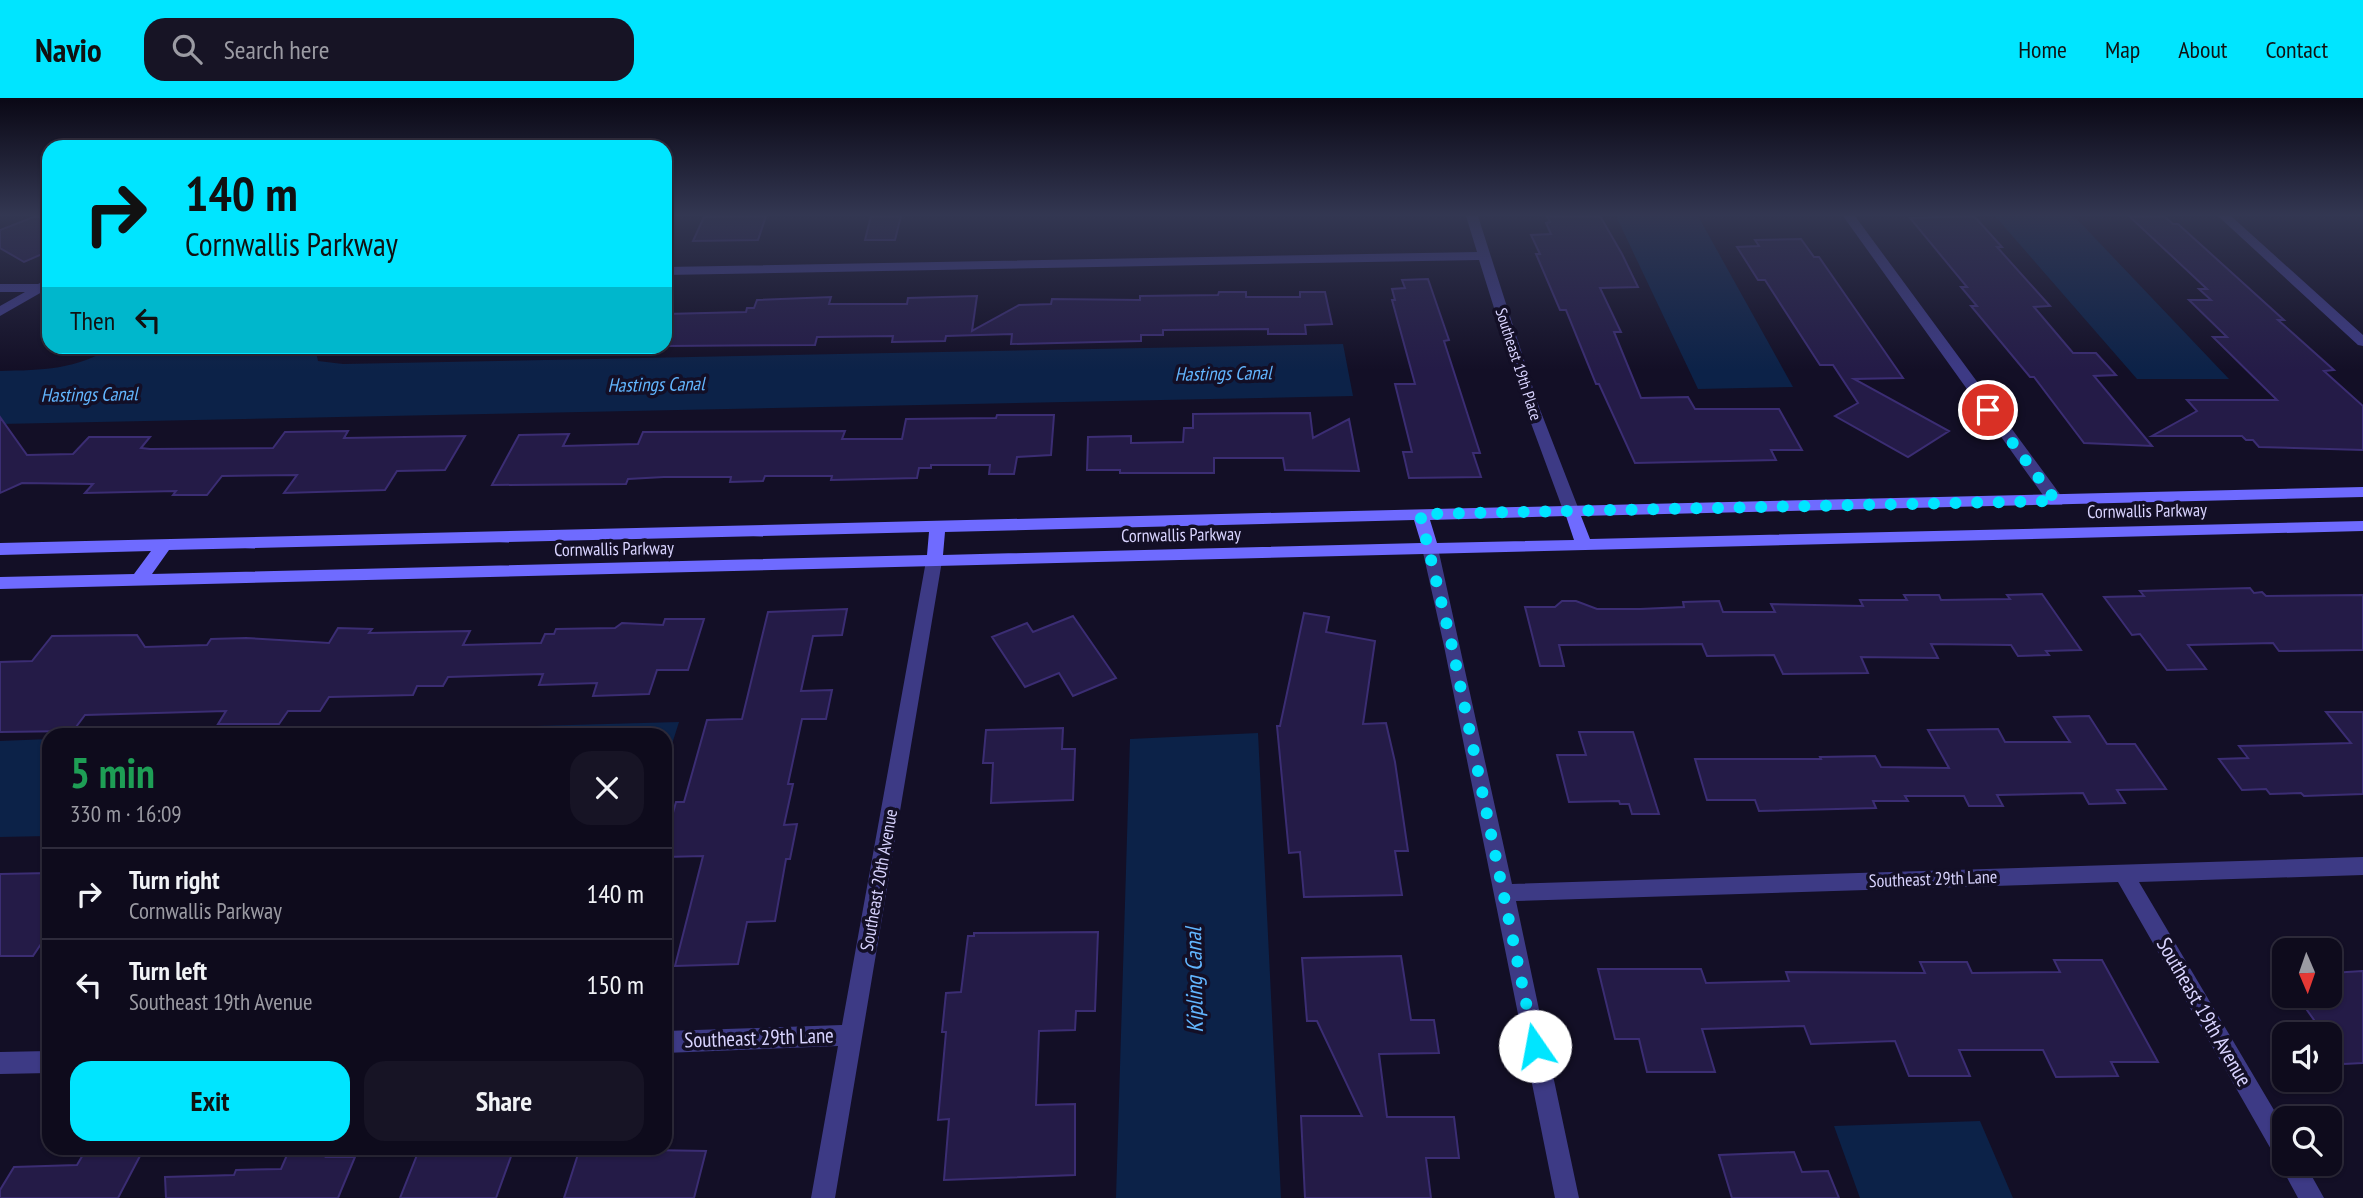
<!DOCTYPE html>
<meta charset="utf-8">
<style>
body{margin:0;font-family:"PT Sans Narrow",sans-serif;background:#171425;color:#f1f3f6;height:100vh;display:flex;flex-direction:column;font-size:26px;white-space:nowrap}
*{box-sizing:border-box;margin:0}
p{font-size:23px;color:#9b9ba3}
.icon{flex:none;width:38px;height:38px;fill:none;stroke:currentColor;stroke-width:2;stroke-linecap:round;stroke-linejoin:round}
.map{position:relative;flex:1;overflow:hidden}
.drawer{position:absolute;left:42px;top:630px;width:630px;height:427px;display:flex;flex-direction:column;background:#0e0b1c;border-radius:21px;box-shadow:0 2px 5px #0004,0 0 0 2px #2e2b3b}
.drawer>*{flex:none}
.guide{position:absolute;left:42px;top:42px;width:630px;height:214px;border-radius:21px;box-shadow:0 2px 5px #0004,0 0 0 2px #2e2b3b;background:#00e5ff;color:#111;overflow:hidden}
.needle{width:46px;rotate:178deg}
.tools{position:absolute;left:2272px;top:840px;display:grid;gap:14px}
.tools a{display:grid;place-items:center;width:70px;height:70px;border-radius:14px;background:#0e0b1c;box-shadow:0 2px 5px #0004,0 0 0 2px #2e2b3b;font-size:35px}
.pin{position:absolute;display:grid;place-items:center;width:60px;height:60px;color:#fff;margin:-30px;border:4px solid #fff;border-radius:50%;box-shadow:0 2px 7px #0007}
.me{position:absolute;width:77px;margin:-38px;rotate:348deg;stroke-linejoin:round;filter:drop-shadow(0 0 5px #0008)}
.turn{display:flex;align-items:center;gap:24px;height:147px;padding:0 28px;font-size:32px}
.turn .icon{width:91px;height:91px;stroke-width:2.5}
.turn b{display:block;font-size:49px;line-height:60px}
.then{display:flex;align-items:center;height:66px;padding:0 28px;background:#0003;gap:14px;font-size:26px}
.round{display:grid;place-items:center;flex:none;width:74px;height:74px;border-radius:21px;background:#171425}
.overview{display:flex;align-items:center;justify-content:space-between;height:119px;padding:0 28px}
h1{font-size:42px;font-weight:700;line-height:52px;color:#1e9e55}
.primary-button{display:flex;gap:14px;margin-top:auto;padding:14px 28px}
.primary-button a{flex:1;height:80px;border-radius:21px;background:#00e5ff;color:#111;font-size:28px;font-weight:700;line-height:80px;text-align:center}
.primary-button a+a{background:#171425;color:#f1f3f6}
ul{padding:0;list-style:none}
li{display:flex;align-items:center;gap:21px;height:91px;padding:0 28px;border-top:2px solid #2e2b3b}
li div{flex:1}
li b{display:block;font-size:26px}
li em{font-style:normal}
header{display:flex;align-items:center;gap:42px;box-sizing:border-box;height:98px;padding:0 35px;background:#00e5ff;color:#111}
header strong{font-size:33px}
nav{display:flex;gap:38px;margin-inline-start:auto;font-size:24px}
.search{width:490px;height:63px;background:#171425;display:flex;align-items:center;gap:18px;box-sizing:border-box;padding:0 24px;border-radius:21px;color:#9b9ba3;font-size:26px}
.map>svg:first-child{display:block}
.water{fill:#0c2248}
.building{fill:#241b47;stroke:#3b2d73;stroke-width:2}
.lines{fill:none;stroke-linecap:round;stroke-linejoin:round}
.street{fill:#3d3a85;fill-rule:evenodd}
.secondary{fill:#6f6bff;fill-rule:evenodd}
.route{stroke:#00e5ff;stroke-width:12;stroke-dasharray:0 21.6}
.labels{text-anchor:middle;stroke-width:7;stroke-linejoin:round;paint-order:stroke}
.far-street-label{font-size:16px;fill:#d9d4ff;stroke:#130f26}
.street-label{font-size:18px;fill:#d9d4ff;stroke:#130f26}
.water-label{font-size:19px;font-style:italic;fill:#62b6ff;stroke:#130f26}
.near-street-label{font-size:21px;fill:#d9d4ff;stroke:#130f26}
.near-water-label{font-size:23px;font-style:italic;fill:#62b6ff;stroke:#130f26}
</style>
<header>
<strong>Navio</strong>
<div class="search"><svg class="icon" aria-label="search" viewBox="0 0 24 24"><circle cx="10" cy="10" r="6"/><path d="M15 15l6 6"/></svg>Search here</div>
<nav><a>Home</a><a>Map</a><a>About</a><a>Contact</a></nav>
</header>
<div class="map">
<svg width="2363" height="1100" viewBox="0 0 2363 1100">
<rect width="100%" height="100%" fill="#130f26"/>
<!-- water -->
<path class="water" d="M 1616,118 L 1698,118 L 1793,289 L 1698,291 Z
M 1995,118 L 2074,118 L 2229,281 L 2137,281 Z
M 1343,246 L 1353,298 L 0,326 L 0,273 C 42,272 77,272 113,248 L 320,249 L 316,254 L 318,263 L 343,266 Z
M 679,624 L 665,668 L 665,637 L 209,637 Z
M 1258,635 L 1281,1100 L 1116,1100 L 1130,641 Z
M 49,641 L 49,738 L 0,739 L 0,643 Z
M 1980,1023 L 2013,1100 L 1860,1100 L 1834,1028 Z"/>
<!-- building -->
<path class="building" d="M 36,118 L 49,123 L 49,153 L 24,164 L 0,150 L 0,132 Z
M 738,118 L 766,118 L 758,142 L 693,143 L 704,119 Z
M 871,118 L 901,118 L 895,142 L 865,142 Z
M 1547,118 L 1600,118 L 1622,156 L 1638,189 L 1600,190 L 1621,234 L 1614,234 L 1641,300 L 1688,299 L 1695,311 L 1779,311 L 1802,352 L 1771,352 L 1776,362 L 1635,365 L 1599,286 L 1596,286 L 1566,212 L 1560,212 L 1536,156 L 1540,156 L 1531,137 L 1551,136 L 1546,125 L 1550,124 Z
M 1974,118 L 2002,149 L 1997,149 L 2050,208 L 2034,209 L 2073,255 L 2096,255 L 2116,277 L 2094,278 L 2152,348 L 2084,345 L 2034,279 L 2030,279 L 1971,208 L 1977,208 L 1961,189 L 1967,189 L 1910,120 Z
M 2129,118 L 2164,118 L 2173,126 L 2178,126 L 2284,222 L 2278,222 L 2334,272 L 2324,273 L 2363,308 L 2363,352 L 2259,349 L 2253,342 L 2246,342 L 2242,338 L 2152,338 L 2197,313 L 2187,302 L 2277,302 L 2213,239 L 2227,239 L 2189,202 L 2211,202 L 2199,191 L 2207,191 Z
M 1801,141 L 1814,159 L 1819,159 L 1903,280 L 1854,281 L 1949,333 L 1908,359 L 1835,318 L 1858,305 L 1833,267 L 1820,267 L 1765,182 L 1758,182 L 1737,149 L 1759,148 L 1755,142 Z
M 1428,181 L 1449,242 L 1444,243 L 1480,355 L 1473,355 L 1481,379 L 1409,380 L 1403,354 L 1412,354 L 1395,286 L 1415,286 L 1392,202 L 1395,202 L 1392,191 L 1405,190 L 1402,182 Z
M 1219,194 L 1246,194 L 1246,199 L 1300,199 L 1300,194 L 1325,194 L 1332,226 L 1305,227 L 1306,236 L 1268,236 L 1268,231 L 1163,232 L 1163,237 L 1141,237 L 1141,243 L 1011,246 L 1012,236 L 946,238 L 945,243 L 892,244 L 893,238 L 817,239 L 815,247 L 665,248 L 665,216 L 746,214 L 747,210 L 754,210 L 757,202 L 831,199 L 829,206 L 907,206 L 908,200 L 977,198 L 972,233 L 1019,207 L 1051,206 L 1052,201 L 1140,202 L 1140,198 L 1218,197 Z
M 1310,315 L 1313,340 L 1349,321 L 1359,373 L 1285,372 L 1283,360 L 1214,360 L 1214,375 L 1120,375 L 1120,372 L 1087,372 L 1088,339 L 1131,338 L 1131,345 L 1183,344 L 1184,330 L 1193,330 L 1193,316 Z
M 997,317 L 1054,317 L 1051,357 L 1017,359 L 1014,376 L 989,376 L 990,367 L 931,367 L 931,370 L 919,370 L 917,380 L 831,382 L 832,378 L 765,378 L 763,383 L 730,384 L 731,379 L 664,379 L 628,381 L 626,386 L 492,387 L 519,337 L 569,336 L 563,348 L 638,346 L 643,334 L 845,333 L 842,341 L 902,341 L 906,321 L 996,320 Z
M 0,319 L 27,357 L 73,356 L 89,339 L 150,339 L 141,350 L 150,351 L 273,350 L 285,334 L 348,333 L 344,340 L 465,338 L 445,372 L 397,373 L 385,392 L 284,395 L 297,377 L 222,378 L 207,397 L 173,397 L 176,393 L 85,395 L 93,386 L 22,385 L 0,395 Z
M 2250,490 L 2254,495 L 2262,494 L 2266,498 L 2363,497 L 2363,552 L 2279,553 L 2273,545 L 2188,547 L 2206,571 L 2167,572 L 2140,536 L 2132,537 L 2104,499 L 2144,498 L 2140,493 Z
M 2042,496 L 2081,552 L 2046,553 L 2049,557 L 2018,558 L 2011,547 L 1931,546 L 1938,560 L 1861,559 L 1868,575 L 1783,576 L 1774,557 L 1707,558 L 1702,546 L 1559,547 L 1564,568 L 1540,568 L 1525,509 L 1555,509 L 1562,503 L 1576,503 L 1597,511 L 1640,511 L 1684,509 L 1683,504 L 1719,503 L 1723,514 L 1775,514 L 1771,506 L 1863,508 L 1860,502 L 1907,502 L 1904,497 L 1939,497 L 1941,502 L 2010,501 L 2007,497 Z
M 847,511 L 842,537 L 813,538 L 801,593 L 832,592 L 826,621 L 802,621 L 788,686 L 793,686 L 784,727 L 797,726 L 790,761 L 786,761 L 775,823 L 747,824 L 738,866 L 675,868 L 703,758 L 665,759 L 665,744 L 676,704 L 684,704 L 707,622 L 742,621 L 768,514 Z
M 1304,515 L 1329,519 L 1326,534 L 1375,543 L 1363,626 L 1386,625 L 1395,664 L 1408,753 L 1395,753 L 1402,797 L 1304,799 L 1300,754 L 1289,755 L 1277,628 L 1280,628 Z
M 1073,518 L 1116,580 L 1073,598 L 1059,575 L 1025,589 L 992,539 L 1027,525 L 1033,534 Z
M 665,521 L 704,521 L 688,572 L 657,572 L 649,596 L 593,598 L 597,585 L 539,587 L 543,576 L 448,579 L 443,588 L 417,588 L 413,597 L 329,599 L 320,613 L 288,613 L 279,626 L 218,626 L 226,613 L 85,617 L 73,633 L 0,634 L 0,564 L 32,563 L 52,538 L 137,537 L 145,549 L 207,547 L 211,541 L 246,540 L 329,545 L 338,530 L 372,531 L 369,535 L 470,533 L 463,547 L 541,545 L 545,536 L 554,536 L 556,531 L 615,530 L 622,525 L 663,527 Z
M 2326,614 L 2363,614 L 2363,696 L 2304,698 L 2301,695 L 2270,696 L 2266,691 L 2242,692 L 2219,661 L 2248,660 L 2239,648 L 2351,645 Z
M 2089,618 L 2107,646 L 2135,646 L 2166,691 L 2117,692 L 2125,705 L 2089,706 L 2083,695 L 1997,697 L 2003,708 L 1969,708 L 1964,698 L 1905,698 L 1908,703 L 1873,703 L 1876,710 L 1759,713 L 1755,702 L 1707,702 L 1695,661 L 1821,661 L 1820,659 L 1875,658 L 1881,669 L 1949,670 L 1928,632 L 1998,631 L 2005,644 L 2070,644 L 2054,619 Z
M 1063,630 L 1062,651 L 1075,651 L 1073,702 L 991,705 L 993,665 L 983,665 L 986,632 Z
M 1579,634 L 1633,634 L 1659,716 L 1632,716 L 1629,706 L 1620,706 L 1619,703 L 1569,704 L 1557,657 L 1586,657 Z
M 49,775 L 49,834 L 33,858 L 0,858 L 0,776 Z
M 1098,834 L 1095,913 L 1076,913 L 1075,932 L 1039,933 L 1036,1007 L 1075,1006 L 1075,1077 L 944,1082 L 949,1021 L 938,1022 L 946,934 L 942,934 L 946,895 L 961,894 L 968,838 L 974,838 L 974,835 Z
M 1401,858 L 1411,922 L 1434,922 L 1439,955 L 1379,956 L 1387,1019 L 1454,1019 L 1459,1060 L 1426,1060 L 1431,1100 L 1305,1100 L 1301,1018 L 1362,1018 L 1317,923 L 1307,923 L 1302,860 Z
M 2054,862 L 2102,862 L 2158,964 L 2111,964 L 2118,978 L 2056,979 L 2043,952 L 1959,952 L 1970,978 L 1909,978 L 1895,943 L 1811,946 L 1804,928 L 1702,931 L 1715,974 L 1647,974 L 1639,941 L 1615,941 L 1598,871 L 1701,871 L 1706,885 L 1789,883 L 1786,874 L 1925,875 L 1920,864 L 1967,864 L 1972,875 L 2060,874 Z
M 2329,872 L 2331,875 L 2363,873 L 2363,965 L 2344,966 L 2329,944 L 2329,936 L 2324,936 L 2297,898 L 2329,898 Z
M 580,1050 L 651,1050 L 650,1052 L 706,1053 L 694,1100 L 564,1100 Z
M 419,1052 L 513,1053 L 496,1100 L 400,1100 Z
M 123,1054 L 122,1057 L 141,1056 L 118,1100 L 0,1100 L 0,1092 L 14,1069 L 77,1067 L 84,1055 Z
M 1794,1054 L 1802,1074 L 1828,1073 L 1839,1100 L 1732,1100 L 1719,1057 Z
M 328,1055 L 326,1059 L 355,1059 L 338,1100 L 166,1100 L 165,1079 L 234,1077 L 236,1072 L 281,1071 L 287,1057 Z"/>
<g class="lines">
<!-- street -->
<path class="street" d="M 1466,118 L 1478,118 L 1539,309 L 1579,412 L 1577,416 L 1565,416 L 1563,412 L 1525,309 L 1479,162 L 665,177 L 665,169 L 1477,154 Z
M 1843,118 L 1855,118 L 2062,399 L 2064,403 L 2062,407 L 2050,407 Z
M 2218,118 L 2231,118 L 2363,237 L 2363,248 L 2358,247 Z
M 49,181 L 49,190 L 0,218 L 0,208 L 25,194 L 0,194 L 0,186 L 38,186 Z
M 1430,444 L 1438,450 L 1512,786 L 2363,759 L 2363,777 L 2139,784 L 2284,1029 L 2284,1066 L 2305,1066 L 2324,1100 L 2298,1100 L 2284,1074 L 2281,1063 L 2276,1060 L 2118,784 L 1516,803 L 1579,1100 L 1555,1100 L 1444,548 L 1422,450 Z
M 934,457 L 942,463 L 835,1100 L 811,1100 L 838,948 L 665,955 L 665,933 L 842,927 L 926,463 Z
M 49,953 L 49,975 L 0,976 L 0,954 Z"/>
<!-- secondary -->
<path class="secondary" d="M 2363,389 L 2363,399 L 1581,418 L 1590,441 L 2363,423 L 2363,433 L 0,491 L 0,479 L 134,476 L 151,453 L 0,457 L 0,445 ZM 1566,418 L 1574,442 L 1437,445 L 1430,422 ZM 1414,422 L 1421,445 L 943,457 L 945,434 ZM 929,434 L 927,457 L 152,476 L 169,452 Z"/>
</g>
<!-- sky -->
<linearGradient id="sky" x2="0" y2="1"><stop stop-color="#0a0815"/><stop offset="0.43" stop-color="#333752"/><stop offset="1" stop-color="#333752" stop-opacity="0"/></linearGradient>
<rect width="2363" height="272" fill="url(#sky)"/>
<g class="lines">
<!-- route -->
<path class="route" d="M 1535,948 L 1452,548 L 1420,416 L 2056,403 L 1988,312"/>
</g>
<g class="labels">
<!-- far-street labels -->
<g class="far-street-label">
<text transform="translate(1519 266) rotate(72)" y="6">Southeast 19th Place</text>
</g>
<!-- street labels -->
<g class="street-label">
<text transform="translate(2147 413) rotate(-1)" y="6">Cornwallis Parkway</text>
<text transform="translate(1181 437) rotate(-1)" y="6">Cornwallis Parkway</text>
<text transform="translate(614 451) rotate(-1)" y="6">Cornwallis Parkway</text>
<text transform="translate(1933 781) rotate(-2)" y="6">Southeast 29th Lane</text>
<text transform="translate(879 782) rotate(-80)" y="6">Southeast 20th Avenue</text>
</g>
<!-- water labels -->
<g class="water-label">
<text transform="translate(1223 275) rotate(-1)" y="7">Hastings Canal</text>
<text transform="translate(656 286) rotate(-1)" y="7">Hastings Canal</text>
<text transform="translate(89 296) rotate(-1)" y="7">Hastings Canal</text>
</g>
<!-- near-street labels -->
<g class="near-street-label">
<text transform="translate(2204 914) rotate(60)" y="7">Southeast 19th Avenue</text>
<text transform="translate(759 940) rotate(-2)" y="7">Southeast 29th Lane</text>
</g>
<!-- near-water labels -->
<g class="near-water-label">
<text transform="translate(1194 882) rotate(-91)" y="8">Kipling Canal</text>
</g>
</g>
</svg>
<div class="tools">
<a><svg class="needle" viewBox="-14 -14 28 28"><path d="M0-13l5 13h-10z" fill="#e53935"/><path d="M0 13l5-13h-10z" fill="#9b9ba3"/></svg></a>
<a><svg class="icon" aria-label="sound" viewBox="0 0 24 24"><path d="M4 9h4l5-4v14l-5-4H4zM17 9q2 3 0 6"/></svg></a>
<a><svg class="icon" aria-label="search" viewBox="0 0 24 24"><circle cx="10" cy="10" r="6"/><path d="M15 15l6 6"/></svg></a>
</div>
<div class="pin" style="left:1988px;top:312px;background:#d93025"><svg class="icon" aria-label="arrive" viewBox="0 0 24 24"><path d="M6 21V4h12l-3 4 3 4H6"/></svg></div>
<svg class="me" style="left:1535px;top:948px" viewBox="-20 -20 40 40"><circle r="19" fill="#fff"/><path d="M0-13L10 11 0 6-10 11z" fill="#00e5ff"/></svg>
<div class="guide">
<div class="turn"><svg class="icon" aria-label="right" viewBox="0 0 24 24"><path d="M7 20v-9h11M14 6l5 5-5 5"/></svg><div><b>140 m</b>Cornwallis Parkway</div></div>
<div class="then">Then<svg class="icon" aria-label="left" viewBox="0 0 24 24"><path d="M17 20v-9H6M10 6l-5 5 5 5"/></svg></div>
</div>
<section class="drawer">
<div class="overview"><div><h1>5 min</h1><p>330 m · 16:09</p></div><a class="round"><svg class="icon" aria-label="close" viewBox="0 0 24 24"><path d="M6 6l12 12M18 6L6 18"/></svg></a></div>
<ul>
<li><svg class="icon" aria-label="right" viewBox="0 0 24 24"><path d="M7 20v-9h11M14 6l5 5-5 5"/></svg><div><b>Turn right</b><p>Cornwallis Parkway</p></div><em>140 m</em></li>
<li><svg class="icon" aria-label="left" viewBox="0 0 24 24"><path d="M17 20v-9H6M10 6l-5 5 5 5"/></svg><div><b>Turn left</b><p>Southeast 19th Avenue</p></div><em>150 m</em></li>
</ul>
<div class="primary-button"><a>Exit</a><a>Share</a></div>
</section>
</div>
